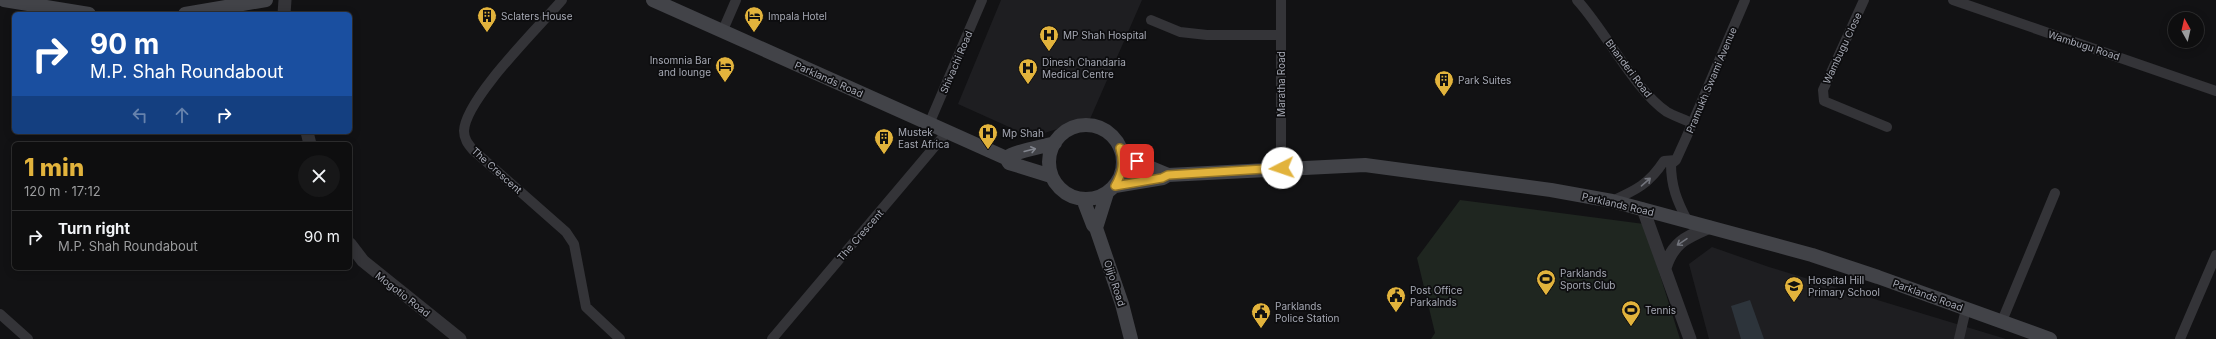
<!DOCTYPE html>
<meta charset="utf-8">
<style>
body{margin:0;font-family:Inter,sans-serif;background:#171718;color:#f1f3f6;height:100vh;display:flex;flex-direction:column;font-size:15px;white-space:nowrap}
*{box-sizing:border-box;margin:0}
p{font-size:13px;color:#9b9c9e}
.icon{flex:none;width:22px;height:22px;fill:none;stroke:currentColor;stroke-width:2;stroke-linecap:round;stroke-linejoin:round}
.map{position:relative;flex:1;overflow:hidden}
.panel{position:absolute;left:12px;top:142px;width:340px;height:128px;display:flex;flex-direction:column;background:#0e0e0f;border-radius:6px;box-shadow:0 2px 10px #0003,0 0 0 1px #2e2e2f}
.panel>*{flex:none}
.top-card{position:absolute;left:12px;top:12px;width:340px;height:122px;border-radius:6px;box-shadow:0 2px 10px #0003,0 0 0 1px #2e2e2f;background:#1a4fa0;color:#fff;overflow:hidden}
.needle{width:26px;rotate:352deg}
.fabs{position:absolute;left:2168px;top:12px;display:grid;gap:8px}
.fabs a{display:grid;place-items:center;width:36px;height:36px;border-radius:50%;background:#0e0e0f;box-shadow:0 2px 10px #0003,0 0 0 1px #2e2e2f;font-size:20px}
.pin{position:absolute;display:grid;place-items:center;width:34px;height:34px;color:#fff;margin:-17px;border-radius:8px;box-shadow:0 2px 6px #0006}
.me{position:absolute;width:44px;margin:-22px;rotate:266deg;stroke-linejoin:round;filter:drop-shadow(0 0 3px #0008)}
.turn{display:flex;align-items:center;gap:14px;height:84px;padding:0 12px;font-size:18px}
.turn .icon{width:52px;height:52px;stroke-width:2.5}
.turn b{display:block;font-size:28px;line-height:34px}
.lanes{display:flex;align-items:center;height:38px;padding:0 12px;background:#0003;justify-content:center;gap:20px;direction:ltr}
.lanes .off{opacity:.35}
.round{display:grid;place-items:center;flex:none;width:42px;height:42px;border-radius:21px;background:#171718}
.head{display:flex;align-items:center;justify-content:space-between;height:68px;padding:0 12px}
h1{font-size:24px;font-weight:800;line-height:30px;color:#e2b33c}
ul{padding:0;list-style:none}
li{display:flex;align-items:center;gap:12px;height:52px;padding:0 12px;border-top:1px solid #2e2e2f}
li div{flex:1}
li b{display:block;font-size:15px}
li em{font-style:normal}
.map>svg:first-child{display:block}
.built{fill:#1e1e21}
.green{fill:#1f2620}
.water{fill:#2d343b}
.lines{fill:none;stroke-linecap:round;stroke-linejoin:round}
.minor{stroke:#343438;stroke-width:10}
.tertiary{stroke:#343438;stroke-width:13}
.secondary{stroke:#424348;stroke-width:14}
.oneway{stroke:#82858e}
.oneway2{stroke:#72747c}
.route-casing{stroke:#937427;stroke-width:10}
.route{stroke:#e2b33c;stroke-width:7}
.labels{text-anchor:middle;stroke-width:3.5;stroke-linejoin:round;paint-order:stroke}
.poi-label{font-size:10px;fill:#a5a8b3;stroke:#0d0d0f;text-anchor:start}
.street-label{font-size:10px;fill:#a5a8b3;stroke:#0d0d0f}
</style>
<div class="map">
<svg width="2216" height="339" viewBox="0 0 2216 339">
<rect width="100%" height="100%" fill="#121214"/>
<!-- built -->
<path class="built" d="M 1001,0 L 1142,0 L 1090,119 L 1031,137 L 958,104 Z
M 1712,247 L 1769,267 L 2006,339 L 1709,339 L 1689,264 Z"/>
<!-- green -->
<path class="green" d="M 1460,200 L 1644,224 L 1680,339 L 1431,339 L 1435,333 L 1417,258 Z"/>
<!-- water -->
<path class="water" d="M 1750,300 L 1764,339 L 1741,339 L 1731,306 Z"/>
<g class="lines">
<!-- minor -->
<path class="minor" d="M 562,0 C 540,26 465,99 464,131 C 464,139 468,144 473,150 L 566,232 L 574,244 L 586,307 L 620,339
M 1281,0 L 1281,168
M 1577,0 C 1605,30 1635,91 1667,112 C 1674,116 1684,119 1692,123
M 1864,0 L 1823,90 L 1824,101 L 1887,127
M 1953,0 L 2216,91
M 1151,20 L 1180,32 L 1207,35 L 1281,35
M 723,30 L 736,0
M 929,124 L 982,0
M 1612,201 C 1636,190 1649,184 1664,161 L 1676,160
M 1687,220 C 1677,201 1671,186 1671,164 L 1676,160 L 1686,138 L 1745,0
M 0,314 L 28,339
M 2002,321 L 2055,193
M 772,339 L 947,132
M 1959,339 L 1966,309
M 2180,339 L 2216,255"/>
<!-- tertiary -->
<path class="tertiary" d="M 284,14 L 285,0
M 307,132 L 310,144
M 1643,209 L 1690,339
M 350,244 L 363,261 L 460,339
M 1665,268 C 1673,242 1687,237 1710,227"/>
<!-- secondary -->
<path class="secondary" d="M 4,0 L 89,14
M 653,0 L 1006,158 L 1009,163 L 1051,176
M 185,14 L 266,0
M1049 162a37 37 0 1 1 74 0a37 37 0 1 1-74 0Z
M 1120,148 L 1144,165 L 1168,175
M 1006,158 C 1015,151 1042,147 1055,143
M 1115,186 L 1163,178 L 1168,175 L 1365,165 L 1551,190 L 1612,201 L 1812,255 L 1878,277 L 2050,339
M 1083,199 L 1093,225 L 1096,228 L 1122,304 L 1131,339
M 1096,228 L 1107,193"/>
</g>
<!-- one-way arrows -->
<defs><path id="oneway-shaft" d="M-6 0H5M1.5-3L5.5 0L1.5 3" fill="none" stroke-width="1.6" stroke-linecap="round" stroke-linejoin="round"/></defs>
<use class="oneway" href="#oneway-shaft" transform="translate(1030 150) rotate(-14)"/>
<g class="oneway2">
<use href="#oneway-shaft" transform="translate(1646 182) rotate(-41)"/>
<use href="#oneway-shaft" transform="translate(1682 242) rotate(146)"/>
</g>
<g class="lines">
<!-- route casing -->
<g class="route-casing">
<path id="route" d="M 1137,161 L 1120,148 C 1124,163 1123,172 1115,186 L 1162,178 L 1168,175 L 1282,168"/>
</g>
<!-- route -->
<use href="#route" class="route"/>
</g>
<!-- icons -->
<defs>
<g id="building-pin" transform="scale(1)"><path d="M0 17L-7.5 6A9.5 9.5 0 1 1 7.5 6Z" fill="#e2b33c" stroke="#0d0d0f"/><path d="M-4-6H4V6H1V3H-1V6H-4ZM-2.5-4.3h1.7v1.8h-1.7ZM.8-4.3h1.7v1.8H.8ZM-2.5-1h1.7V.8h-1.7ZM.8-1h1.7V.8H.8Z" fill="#111"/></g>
<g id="hotel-pin" transform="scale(1)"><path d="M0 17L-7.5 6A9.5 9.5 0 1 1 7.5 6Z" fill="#e2b33c" stroke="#0d0d0f"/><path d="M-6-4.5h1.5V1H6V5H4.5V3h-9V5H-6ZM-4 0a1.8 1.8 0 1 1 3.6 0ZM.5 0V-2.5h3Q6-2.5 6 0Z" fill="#111"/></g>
<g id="hospital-pin" transform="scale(1)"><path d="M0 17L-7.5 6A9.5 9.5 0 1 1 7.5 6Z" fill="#e2b33c" stroke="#0d0d0f"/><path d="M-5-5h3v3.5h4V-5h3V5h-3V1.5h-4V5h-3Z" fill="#111"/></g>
<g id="stadium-pin" transform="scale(1)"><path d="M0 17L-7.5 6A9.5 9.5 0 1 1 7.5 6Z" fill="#e2b33c" stroke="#0d0d0f"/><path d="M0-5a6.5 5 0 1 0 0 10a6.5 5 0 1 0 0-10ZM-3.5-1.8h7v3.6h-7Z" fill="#111"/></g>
<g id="school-pin" transform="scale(1)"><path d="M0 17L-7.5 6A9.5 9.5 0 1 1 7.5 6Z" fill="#e2b33c" stroke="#0d0d0f"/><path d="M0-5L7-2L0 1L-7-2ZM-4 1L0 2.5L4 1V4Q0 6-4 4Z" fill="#111"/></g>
<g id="civic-pin" transform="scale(1)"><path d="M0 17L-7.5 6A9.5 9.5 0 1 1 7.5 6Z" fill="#e2b33c" stroke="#0d0d0f"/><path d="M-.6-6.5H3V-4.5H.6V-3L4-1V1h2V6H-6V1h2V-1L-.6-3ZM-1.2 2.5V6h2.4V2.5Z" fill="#111"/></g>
</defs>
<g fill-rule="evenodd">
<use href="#building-pin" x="487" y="16"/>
<use href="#hotel-pin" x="754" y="16"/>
<use href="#hospital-pin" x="1049" y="35"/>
<use href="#hotel-pin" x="725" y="66"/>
<use href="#hospital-pin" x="1028" y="68"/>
<use href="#building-pin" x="1444" y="80"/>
<use href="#hospital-pin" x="988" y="133"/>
<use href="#building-pin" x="884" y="138"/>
<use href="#stadium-pin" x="1546" y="279"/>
<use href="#school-pin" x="1794" y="286"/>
<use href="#civic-pin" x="1396" y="296"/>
<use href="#stadium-pin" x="1631" y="310"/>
<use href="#civic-pin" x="1261" y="312"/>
</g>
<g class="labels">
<!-- poi labels -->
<g class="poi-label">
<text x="501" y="20">Sclaters House</text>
<text x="768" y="20">Impala Hotel</text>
<text x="1063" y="39">MP Shah Hospital</text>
<text x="711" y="64" text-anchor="end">Insomnia Bar<tspan x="711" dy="12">and lounge</tspan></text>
<text x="1042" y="66">Dinesh Chandaria<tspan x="1042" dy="12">Medical Centre</tspan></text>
<text x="1458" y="84">Park Suites</text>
<text x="898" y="136">Mustek<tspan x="898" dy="12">East Africa</tspan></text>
<text x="1002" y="137">Mp Shah</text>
<text x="1560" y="277">Parklands<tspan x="1560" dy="12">Sports Club</tspan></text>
<text x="1808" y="284">Hospital Hill<tspan x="1808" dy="12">Primary School</tspan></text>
<text x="1410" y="294">Post Office<tspan x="1410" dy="12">Parkalnds</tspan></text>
<text x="1275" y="310">Parklands<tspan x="1275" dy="12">Police Station</tspan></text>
<text x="1645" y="314">Tennis</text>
</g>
<!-- street labels -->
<g class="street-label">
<text transform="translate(2084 45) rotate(18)" y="4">Wambugu Road</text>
<text transform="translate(1842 48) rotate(-65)" y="4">Wambugu Close</text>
<text transform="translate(956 62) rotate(-67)" y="4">Shivachi Road</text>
<text transform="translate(1629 68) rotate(53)" y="4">Bhanderi Road</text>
<text transform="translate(829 79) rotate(24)" y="4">Parklands Road</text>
<text transform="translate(1711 80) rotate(-67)" y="4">Pramukh Swami Avenue</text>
<text transform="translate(1281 84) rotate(-90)" y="4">Maratha Road</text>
<text transform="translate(497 170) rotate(42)" y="4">The Crescent</text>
<text transform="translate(1618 204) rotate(13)" y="4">Parklands Road</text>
<text transform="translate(860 235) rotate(-49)" y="4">The Crescent</text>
<text transform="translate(1115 283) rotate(72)" y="4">Ojijo Road</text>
<text transform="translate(403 294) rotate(38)" y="4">Mogotio Road</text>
<text transform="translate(1928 295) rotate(20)" y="4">Parklands Road</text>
</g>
</g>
</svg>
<div class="fabs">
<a><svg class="needle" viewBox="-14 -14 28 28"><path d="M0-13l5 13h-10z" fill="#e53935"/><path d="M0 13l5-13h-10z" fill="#9b9c9e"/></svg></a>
</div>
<div class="pin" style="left:1137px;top:161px;background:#d93025"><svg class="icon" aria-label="arrive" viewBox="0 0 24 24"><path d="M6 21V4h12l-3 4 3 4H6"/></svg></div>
<svg class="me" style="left:1282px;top:168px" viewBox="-20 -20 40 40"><circle r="19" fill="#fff"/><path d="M0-13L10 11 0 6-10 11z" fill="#e2b33c"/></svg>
<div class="top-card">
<div class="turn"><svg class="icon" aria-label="right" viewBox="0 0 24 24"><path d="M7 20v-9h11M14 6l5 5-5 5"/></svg><div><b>90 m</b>M.P. Shah Roundabout</div></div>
<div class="lanes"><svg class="icon off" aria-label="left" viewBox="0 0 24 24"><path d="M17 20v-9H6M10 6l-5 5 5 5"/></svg><svg class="icon off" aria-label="ahead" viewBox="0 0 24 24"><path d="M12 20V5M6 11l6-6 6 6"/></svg><svg class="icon" aria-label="right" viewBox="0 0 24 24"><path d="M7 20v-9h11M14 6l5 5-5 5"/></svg></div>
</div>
<section class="panel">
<div class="head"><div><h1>1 min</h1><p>120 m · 17:12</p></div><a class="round"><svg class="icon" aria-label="close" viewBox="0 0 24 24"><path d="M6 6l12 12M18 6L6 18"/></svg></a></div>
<ul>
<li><svg class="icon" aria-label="right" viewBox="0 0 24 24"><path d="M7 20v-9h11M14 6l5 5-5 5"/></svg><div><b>Turn right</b><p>M.P. Shah Roundabout</p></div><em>90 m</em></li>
</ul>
</section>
</div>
